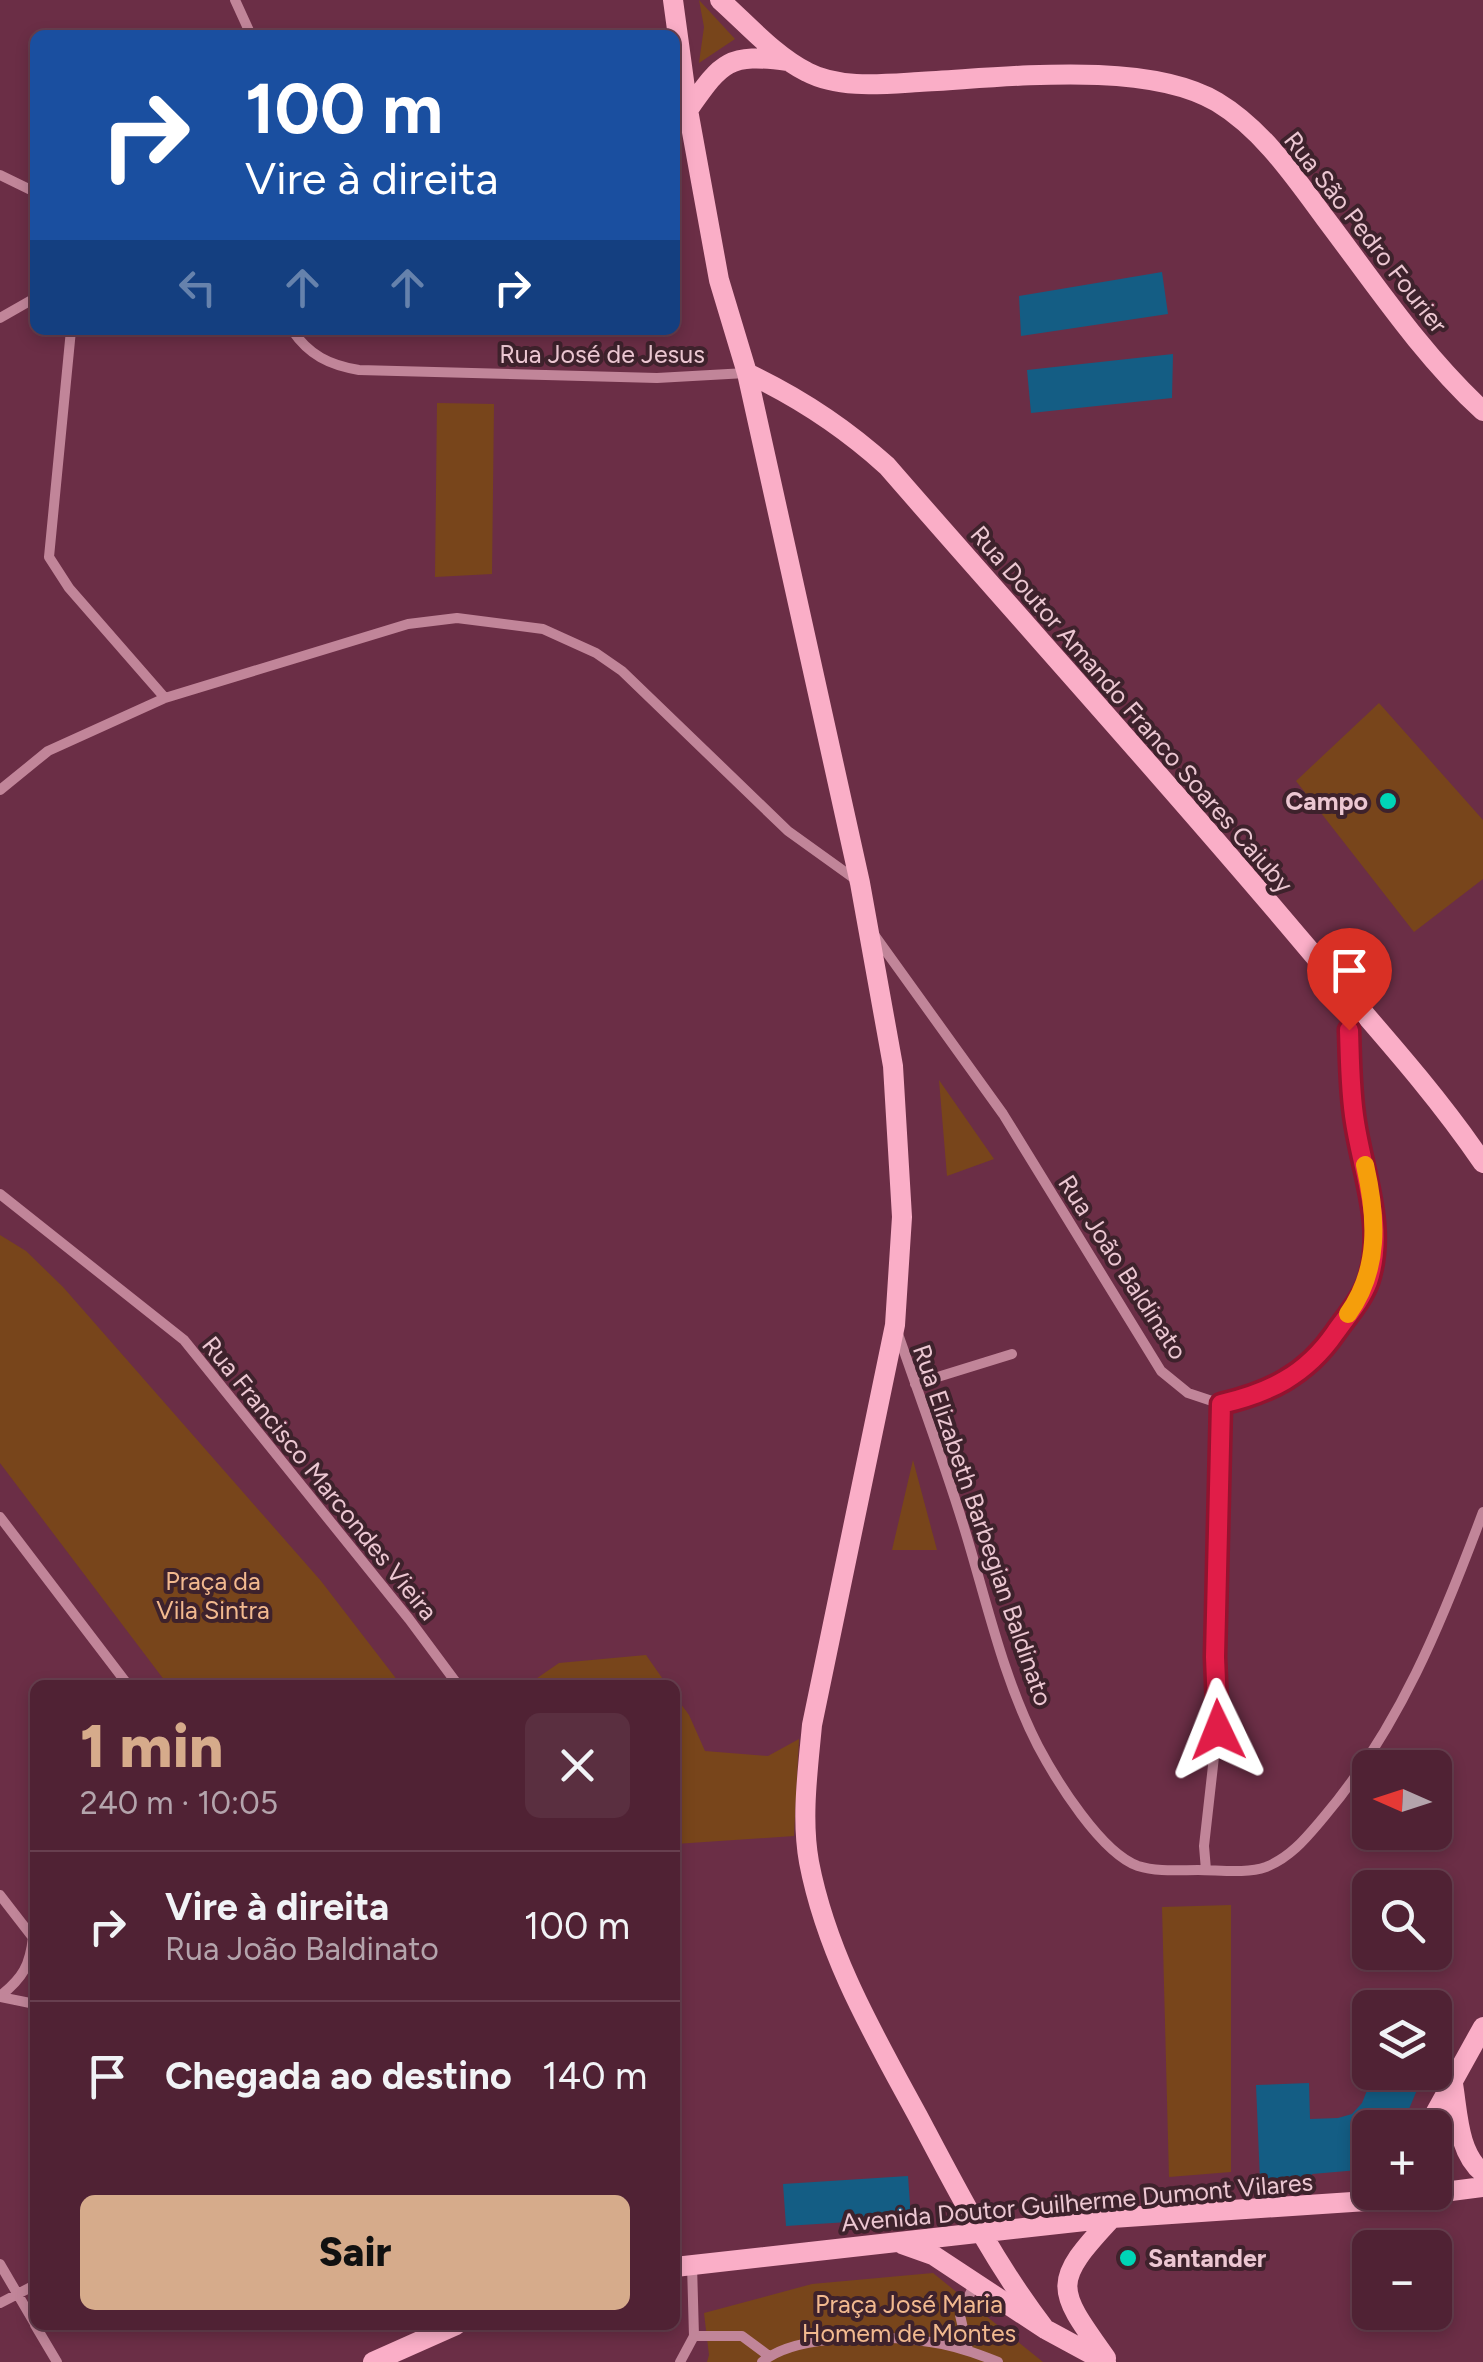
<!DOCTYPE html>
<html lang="pt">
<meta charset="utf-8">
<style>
body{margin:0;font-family:Figtree,sans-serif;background:#5a2f40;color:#f1f3f6;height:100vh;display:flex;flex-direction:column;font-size:38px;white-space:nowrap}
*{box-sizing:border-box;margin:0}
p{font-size:32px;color:#b4a4ac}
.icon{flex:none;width:55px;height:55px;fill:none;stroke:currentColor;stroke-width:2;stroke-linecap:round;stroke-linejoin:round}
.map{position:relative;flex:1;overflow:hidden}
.drawer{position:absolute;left:30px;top:1680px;width:650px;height:650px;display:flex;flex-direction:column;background:#502234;border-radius:15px;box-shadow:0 5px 15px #0003,0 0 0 2px #673f4f}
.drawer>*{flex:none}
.top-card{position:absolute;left:30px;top:30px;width:650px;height:305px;border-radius:15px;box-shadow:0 5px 15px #0003,0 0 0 2px #673f4f;background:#1a4fa0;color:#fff;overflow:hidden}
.needle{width:65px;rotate:273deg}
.fabs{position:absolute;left:1352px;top:1750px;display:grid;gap:20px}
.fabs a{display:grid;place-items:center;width:100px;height:100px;border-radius:15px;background:#502234;box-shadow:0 5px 15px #0003,0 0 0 2px #673f4f;font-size:50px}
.pin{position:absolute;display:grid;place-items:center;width:85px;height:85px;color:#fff;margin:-102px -42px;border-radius:50% 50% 50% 0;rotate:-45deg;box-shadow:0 0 10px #0007}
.pin .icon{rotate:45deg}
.me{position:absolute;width:110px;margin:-55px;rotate:358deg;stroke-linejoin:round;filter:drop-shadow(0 0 8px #0008)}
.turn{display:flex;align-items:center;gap:35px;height:210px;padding:0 50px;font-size:45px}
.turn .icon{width:130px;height:130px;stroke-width:2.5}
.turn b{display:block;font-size:70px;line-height:85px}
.lanes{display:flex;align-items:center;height:95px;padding:0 50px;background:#0003;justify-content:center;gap:50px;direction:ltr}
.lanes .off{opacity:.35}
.round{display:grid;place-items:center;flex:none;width:105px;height:105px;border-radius:15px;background:#5a2f40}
.summary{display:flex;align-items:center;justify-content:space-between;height:170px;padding:0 50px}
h1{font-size:60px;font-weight:800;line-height:75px;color:#d6ab8b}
.cta{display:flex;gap:20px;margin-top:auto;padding:20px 50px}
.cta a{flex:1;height:115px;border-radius:15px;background:#d6ab8b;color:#111;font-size:40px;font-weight:800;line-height:115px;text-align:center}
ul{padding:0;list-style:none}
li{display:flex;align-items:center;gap:30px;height:150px;padding:0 50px;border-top:2px solid #673f4f}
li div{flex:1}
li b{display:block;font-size:38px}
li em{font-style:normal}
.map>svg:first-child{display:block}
.green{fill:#78451b}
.building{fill:#145d84}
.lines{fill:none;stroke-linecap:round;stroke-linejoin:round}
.street{stroke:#c18599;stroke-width:10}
.secondary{stroke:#faaec7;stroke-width:20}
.route-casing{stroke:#92132f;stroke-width:25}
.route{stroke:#e11d48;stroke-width:18}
.slow{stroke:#f59e0b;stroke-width:18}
.poi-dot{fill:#00d5b7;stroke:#3e222c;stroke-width:4}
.labels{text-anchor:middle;stroke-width:8;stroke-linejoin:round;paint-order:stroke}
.street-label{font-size:25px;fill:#ecc7d2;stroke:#3e222c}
.poi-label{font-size:25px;font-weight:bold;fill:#ecc7d2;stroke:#3e222c;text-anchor:end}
.park-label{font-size:25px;fill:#f2b98f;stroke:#3e222c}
</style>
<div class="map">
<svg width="1483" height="2362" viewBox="0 0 1483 2362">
<rect width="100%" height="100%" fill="#6b2e46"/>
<!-- green -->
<path class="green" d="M 699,0 L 735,39 L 699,63 L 704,27 Z
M 437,403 L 494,404 L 492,574 L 435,577 Z
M 1379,703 L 1483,820 L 1483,879 L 1414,932 L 1296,781 Z
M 939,1080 L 994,1159 L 947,1176 Z
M 0,1235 L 26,1251 L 63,1287 L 321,1581 L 401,1685 L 168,1685 L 0,1463 Z
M 913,1460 L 937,1550 L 892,1550 Z
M 646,1655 L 667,1685 L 527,1685 L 559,1663 Z
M 675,1696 L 689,1715 L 705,1751 L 768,1756 L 799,1739 L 794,1836 L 675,1844 Z
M 1231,1905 L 1231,2172 L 1169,2177 L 1162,1907 Z
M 933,2273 L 1043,2362 L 707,2362 L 709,2355 L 704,2313 L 812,2284 Z"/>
<!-- building -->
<path class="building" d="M 1162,272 L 1168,314 L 1021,336 L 1019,296 Z
M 1173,354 L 1172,398 L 1031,413 L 1027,370 Z
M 1372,2078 L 1417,2090 L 1401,2128 L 1370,2128 L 1370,2169 L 1312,2174 L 1312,2179 L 1260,2181 L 1256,2085 L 1309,2083 L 1310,2119 L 1338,2118 L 1352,2114 L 1362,2103 Z
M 908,2176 L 911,2218 L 786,2226 L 783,2184 Z"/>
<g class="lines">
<!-- street -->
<path class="street" d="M 235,0 L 251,35
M 0,175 L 35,192
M 0,318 L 35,298
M 71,330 L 49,557 L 69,588 L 165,698
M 292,330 C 309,355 329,365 359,370 L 657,378 L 746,373
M 0,790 L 48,751 L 165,698 L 408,624 L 457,618 L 543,629 L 596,653 L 622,671 L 788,831 L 859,882
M 875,936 L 1003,1114 L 1161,1371 L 1188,1393 L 1221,1404 L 1275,1388 L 1296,1376 L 1323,1351 L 1362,1294 L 1371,1270 L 1374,1214 L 1355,1123 L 1348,997
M 0,1194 L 184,1340 L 409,1619 L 458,1685
M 897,1331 C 919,1395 943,1459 963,1524 C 986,1598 1002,1676 1038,1746 C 1056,1780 1101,1853 1138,1866 C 1157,1872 1179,1870 1198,1870 C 1219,1870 1246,1874 1266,1867 C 1291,1857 1306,1838 1323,1818 C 1399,1729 1442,1622 1483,1512
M 915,1384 L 1012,1354
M 0,1517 L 128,1685
M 1206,1870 L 1204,1846 L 1217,1730 L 1215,1657 L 1221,1404
M 0,1895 L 34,1939
M 0,1996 C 23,1978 30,1965 33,1937
M 0,1997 L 35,2004
M 0,2264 L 35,2324
M 0,2303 L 35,2285
M 35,2325 L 57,2362
M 694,2336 L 742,2336 L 769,2356
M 968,2350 L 960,2315 L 976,2281
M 680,2362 L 694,2336 L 692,2265
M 762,2362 C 796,2333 887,2335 930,2342 C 954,2345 976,2353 998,2362"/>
<!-- secondary -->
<path class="secondary" d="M 673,0 L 688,110 L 719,280 L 747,373 L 860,883 L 893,1066 L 902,1217 L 895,1325 L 812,1725 C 808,1769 801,1818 809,1862 C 827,1956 875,2037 920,2120 C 958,2192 995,2264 1045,2329
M 720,0 C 747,24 775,56 807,72 C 839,89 884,84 919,82 C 1002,78 1145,59 1217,102 C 1262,129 1294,176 1325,218 C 1375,284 1422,355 1483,411
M 688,110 C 722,62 727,53 788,61
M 747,373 C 798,397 845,428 887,466 C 1026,626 1169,783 1306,946 C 1366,1017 1430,1085 1483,1163
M 1453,2084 C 1458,2114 1458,2153 1483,2173
M 1427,2128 L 1483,2027
M 902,2244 L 933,2255 L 1045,2329 L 1106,2362
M 675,2267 L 1112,2218 L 1382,2200 L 1483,2187
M 1106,2358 C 1056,2288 1051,2283 1112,2218
M 373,2362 L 456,2325"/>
</g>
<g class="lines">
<!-- route casing -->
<g class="route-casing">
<path id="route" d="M 1218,1730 L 1215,1657 L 1221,1404 C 1269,1393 1306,1375 1335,1333 C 1346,1317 1361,1301 1368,1282 C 1386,1228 1363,1175 1355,1122 C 1350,1092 1350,1060 1349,1030"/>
</g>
<!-- route -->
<use href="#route" class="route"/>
<!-- slow -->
<path class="slow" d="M 1348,1314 C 1380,1269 1377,1218 1365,1165"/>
</g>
<!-- markers -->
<g class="poi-dot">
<circle cx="1388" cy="801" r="10"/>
<circle cx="1128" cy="2258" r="10"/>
</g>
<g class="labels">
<!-- street labels -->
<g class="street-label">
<text transform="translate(1366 232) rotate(52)" y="9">Rua São Pedro Fourier</text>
<text x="602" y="363">Rua José de Jesus</text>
<text transform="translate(1132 709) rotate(49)" y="9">Rua Doutor Amando Franco Soares Caiuby</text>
<text transform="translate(1123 1267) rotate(57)" y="9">Rua João Baldinato</text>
<text transform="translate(320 1478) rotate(51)" y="9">Rua Francisco Marcondes Vieira</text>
<text transform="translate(983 1525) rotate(71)" y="9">Rua Elizabeth Barbegian Baldinato</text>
<text transform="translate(1077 2202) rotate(-5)" y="9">Avenida Doutor Guilherme Dumont Vilares</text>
</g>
<!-- poi labels -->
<g class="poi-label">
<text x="1368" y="810">Campo</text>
<text x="1148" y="2267" text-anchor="start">Santander</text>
</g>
<!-- park labels -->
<g class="park-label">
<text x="213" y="1590">Praça da<tspan x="213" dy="29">Vila Sintra</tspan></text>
<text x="909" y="2313">Praça José Maria<tspan x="909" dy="29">Homem de Montes</tspan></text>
</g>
</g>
</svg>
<div class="fabs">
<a><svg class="needle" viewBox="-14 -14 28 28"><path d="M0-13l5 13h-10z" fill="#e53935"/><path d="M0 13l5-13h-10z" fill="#b4a4ac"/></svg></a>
<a><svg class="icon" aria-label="search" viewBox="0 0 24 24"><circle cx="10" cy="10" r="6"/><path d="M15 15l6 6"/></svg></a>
<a><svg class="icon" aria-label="layers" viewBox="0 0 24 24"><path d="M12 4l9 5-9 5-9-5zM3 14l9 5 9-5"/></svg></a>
<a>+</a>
<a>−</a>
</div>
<div class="pin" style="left:1349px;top:1030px;background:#d93025"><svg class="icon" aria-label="arrive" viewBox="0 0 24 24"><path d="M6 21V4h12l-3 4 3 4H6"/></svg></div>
<svg class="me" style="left:1218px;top:1730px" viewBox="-20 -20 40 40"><path d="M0-17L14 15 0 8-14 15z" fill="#e11d48" stroke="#fff" stroke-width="4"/></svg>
<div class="top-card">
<div class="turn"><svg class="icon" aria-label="right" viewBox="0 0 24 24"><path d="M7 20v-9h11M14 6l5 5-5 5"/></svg><div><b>100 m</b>Vire à direita</div></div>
<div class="lanes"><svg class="icon off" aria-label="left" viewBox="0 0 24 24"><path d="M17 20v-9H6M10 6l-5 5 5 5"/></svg><svg class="icon off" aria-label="ahead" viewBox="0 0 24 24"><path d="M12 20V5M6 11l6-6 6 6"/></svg><svg class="icon off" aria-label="ahead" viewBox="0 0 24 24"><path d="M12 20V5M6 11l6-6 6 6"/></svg><svg class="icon" aria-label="right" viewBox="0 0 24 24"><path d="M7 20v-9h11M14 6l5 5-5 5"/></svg></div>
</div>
<section class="drawer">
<div class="summary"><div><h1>1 min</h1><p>240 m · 10:05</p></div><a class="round"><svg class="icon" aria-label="close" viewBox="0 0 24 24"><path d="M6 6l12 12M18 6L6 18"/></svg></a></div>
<ul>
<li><svg class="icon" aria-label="right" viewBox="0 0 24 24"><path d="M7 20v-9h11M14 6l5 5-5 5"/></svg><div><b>Vire à direita</b><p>Rua João Baldinato</p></div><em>100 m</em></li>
<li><svg class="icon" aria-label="arrive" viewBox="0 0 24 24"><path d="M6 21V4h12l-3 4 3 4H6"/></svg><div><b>Chegada ao destino</b></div><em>140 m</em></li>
</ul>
<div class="cta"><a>Sair</a></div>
</section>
</div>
